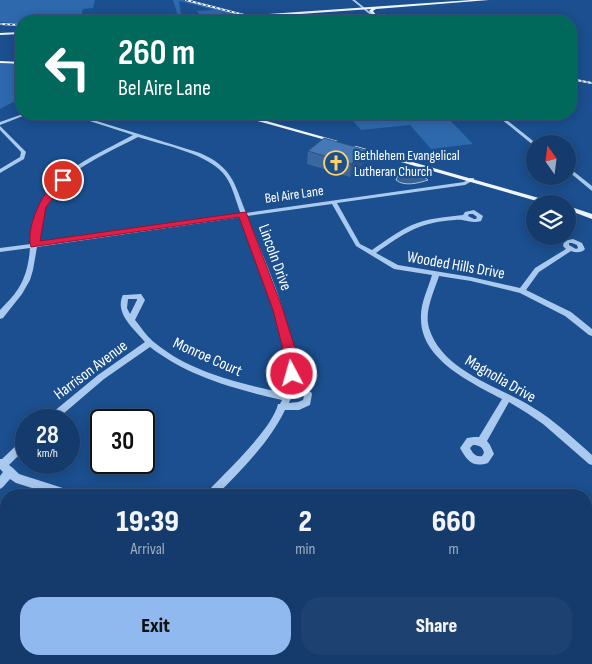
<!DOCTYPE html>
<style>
body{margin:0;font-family:"Sofia Sans Condensed",sans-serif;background:#1d4271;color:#f1f3f6;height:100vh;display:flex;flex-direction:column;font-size:19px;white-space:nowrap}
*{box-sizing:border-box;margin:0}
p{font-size:16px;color:#9dadc1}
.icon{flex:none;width:28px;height:28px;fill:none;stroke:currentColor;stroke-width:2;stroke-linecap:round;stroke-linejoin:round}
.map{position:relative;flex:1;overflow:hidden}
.panel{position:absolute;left:0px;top:489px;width:592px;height:176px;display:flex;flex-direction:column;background:#143b6b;border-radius:20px 20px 0 0;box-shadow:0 2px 12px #0003,0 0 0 1px #33557e}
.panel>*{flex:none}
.guide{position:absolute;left:15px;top:15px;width:562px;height:105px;border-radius:20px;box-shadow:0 2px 12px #0003,0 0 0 1px #33557e;background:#00695c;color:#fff;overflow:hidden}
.needle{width:32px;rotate:346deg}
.controls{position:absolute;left:526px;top:135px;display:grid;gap:10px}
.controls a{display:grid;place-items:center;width:50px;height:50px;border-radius:50%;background:#143b6b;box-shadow:0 2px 12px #0003,0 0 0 1px #33557e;font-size:25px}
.speed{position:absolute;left:15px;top:409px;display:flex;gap:10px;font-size:25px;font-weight:700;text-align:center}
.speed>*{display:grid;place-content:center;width:65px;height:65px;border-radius:50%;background:#143b6b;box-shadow:0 2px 12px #0003,0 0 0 1px #33557e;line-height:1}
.speed small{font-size:12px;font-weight:400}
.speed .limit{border:2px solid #111;border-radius:8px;background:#fff;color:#111}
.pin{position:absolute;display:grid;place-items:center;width:42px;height:42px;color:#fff;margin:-21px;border:2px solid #fff;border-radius:50%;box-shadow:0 1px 5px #0007}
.me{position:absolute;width:55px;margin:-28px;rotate:354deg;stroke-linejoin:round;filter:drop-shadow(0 0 4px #0008)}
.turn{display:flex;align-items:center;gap:18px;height:105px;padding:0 20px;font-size:22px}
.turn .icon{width:65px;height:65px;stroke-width:2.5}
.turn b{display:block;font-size:35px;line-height:42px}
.eta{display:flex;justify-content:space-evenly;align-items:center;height:85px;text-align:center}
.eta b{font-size:30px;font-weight:800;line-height:35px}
.cta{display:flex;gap:10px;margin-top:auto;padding:10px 20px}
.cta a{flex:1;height:58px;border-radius:20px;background:#90b9f0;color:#111;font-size:20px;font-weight:800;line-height:58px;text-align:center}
.cta a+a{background:#1d4271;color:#f1f3f6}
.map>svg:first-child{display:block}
.green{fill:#2e69ad}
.water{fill:#3c6290;stroke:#9cc4f0}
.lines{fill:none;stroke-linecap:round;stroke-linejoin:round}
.minor{fill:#a9c9ee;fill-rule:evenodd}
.major{fill:#f0f6ff;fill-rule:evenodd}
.rail-casing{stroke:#fff;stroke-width:2}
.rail{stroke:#1b4f8f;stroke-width:1;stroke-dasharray:2.5;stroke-linecap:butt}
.wall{fill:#3a679d}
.shaded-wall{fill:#305480}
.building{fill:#4478b7;stroke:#305480}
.route{fill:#e11d48;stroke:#92132f}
.labels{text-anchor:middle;stroke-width:4.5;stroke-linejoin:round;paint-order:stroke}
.far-poi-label{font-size:14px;fill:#fff;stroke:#1b4f8f;text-anchor:start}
.far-street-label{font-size:14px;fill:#fff;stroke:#1b4f8f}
.street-label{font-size:16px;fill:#fff;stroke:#1b4f8f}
</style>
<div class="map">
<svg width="592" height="664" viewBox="0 0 592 664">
<rect width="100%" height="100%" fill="#1b4f8f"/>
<!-- green -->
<path class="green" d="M 0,0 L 95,0 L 93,8 L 83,9 L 80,21 L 21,21 L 21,24 L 0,22 Z
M 173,0 L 183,0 L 240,15 L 230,16 L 222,12 L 226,16 L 188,19 L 194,17 L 187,15 L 198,15 L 199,13 L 196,11 L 214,10 L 180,1 L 179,2 L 182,19 L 179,20 Z
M 0,63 L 21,65 L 21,98 L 0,109 Z
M 287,114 L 444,114 L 473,144 L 431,149 L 410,125 L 361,130 L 353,121 L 291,120 Z"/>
<!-- water -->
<path class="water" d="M 397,170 C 407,170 421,173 428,180 C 419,183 404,187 396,180 L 398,175 Z"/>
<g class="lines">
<!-- minor -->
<path class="minor" d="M 352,0 L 355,0 L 381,21 L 378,21 Z
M 23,114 L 28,114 L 0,125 L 0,122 Z
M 68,114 L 74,114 L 200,153 C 232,167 234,182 246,213 L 464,182 L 470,178 L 474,178 L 474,180 L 465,185 L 337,203 L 360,244 L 372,250 C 385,241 398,231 412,225 C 428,218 446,217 463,215 L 465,212 L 474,210 L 483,216 L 481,221 C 470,224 466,219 455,220 C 420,222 404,233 376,253 L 398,265 L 471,277 L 520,288 L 535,268 L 566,249 L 563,246 L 564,241 L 573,239 L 582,243 L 585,249 C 582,253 576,253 571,251 L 539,272 L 526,290 L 571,312 L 592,329 L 592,336 L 589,335 L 565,316 L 520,293 L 471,281 L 439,276 C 434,292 424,311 429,328 C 442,371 498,386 532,407 C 554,420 573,438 592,455 L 592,465 L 589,464 L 543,424 L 527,413 L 509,402 L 487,441 L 490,445 L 494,454 L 488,463 C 473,468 467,461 460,448 L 467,438 L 474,437 L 479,437 L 502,399 C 472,383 421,360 421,319 C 420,304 428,289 432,275 L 394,269 L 356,246 L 332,204 L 247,216 C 265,261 291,318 295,366 C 296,372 295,379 295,385 L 311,392 L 312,394 L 310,405 L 299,410 L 285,410 C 269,443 242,469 217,495 L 205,495 L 207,492 C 225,473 273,428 278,404 L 280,404 L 282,400 C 235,389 189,377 150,347 L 104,379 L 56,420 L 46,420 L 47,417 L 98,375 L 145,342 C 134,329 114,313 123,295 L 125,295 L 141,294 L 145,300 L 135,320 C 141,327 147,337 155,343 C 192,373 239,383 284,393 C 298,353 257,257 242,217 L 37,247 L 33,270 L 30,280 L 22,294 L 3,318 L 0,319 L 0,310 C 6,303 13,297 18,289 C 26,277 29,262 30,248 L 0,252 L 0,248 L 31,244 C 32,232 34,220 38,210 C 52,171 99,154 133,135 ZM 138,137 C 163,145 211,154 226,177 C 233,187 236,202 241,214 L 37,243 C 38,231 39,219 44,208 C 58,173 106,154 138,137 ZM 469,214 L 473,214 L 477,217 L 476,219 L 474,219 L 468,216 ZM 569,243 L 572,243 L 577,245 L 578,248 L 576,249 L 569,245 ZM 128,299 L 137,299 L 137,300 L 130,314 L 127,308 ZM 293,392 L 304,396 L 303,400 L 298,402 L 289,403 ZM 473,445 C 479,445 483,447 484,453 L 482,456 C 476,457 473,454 470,448 Z
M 495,114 L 499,114 L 537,144 L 533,145 Z
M 0,126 L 26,152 L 24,159 L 0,173 L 0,169 L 20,157 L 21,152 L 0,130 Z
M 568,167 L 592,186 L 592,191 L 568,171 Z
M 26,438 L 26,448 L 9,465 L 13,468 L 19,474 L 69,490 L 72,492 L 74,495 L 54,495 L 16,483 L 10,479 L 3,487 L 0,489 L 0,476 L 3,472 L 0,469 L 0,459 L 2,459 L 23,439 Z
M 6,652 L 6,659 L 12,659 C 9,664 6,664 0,664 L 0,655 Z
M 215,659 L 229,659 L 231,664 L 217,664 Z
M 354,659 L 368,659 L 366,664 L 352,664 Z"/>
<!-- major -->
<path class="major" d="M 471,0 L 489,0 L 376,9 L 373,11 L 380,20 L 378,21 L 369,11 L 371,9 L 201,21 L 166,21 L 194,18 L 196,19 Z
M 21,32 L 21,34 L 0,35 L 0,33 Z
M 0,61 L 21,62 L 21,64 L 0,63 Z
M 232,114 L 241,114 L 338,141 L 333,142 Z
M 352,146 L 356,146 L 560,204 L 547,204 L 352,148 Z
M 568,206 L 592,214 L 592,219 L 568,210 Z"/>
<!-- rail casing -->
<g class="rail-casing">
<path id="rail" d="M 186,0 L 267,21
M 0,24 L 21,25
M 571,79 L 592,83"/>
</g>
<!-- rail -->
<use href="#rail" class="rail"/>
</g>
<!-- wall -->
<path class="wall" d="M 366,150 L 364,162 L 350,177 L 307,164 L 308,151 Z"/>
<!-- shaded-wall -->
<path class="shaded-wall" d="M 366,150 L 364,162 L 350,177 L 351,164 Z"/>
<!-- building -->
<path class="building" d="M 324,138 L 366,150 L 351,164 L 308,151 Z"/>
<!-- route -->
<path class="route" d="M 63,177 L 67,180 L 46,207 L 40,241 L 246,212 L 283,310 L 299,361 L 296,377 L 287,377 L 286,361 L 273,310 L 239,217 L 31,247 C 25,228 44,185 63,177 Z"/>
<!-- icons -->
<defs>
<g id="church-ring" transform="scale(1.25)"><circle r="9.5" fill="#1b4f8f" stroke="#ffd166" stroke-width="1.5"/><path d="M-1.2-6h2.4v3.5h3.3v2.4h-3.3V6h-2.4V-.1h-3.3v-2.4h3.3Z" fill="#ffd166"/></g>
</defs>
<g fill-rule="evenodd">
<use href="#church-ring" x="336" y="163"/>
</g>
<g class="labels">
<!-- far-poi labels -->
<g class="far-poi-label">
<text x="354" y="160">Bethlehem Evangelical<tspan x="354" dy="16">Lutheran Church</tspan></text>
</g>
<!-- far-street labels -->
<g class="far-street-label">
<text transform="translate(294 194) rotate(-8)" y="5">Bel Aire Lane</text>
</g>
<!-- street labels -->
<g class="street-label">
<text transform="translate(276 257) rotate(70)" y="6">Lincoln Drive</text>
<text transform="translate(456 264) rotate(10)" y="6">Wooded Hills Drive</text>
<text transform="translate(208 356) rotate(24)" y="6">Monroe Court</text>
<text transform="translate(90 369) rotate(-37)" y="6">Harrison Avenue</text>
<text transform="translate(501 378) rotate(30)" y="6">Magnolia Drive</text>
</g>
</g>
</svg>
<div class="controls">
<a><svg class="needle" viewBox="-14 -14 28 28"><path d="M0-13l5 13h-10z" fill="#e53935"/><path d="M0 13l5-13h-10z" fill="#9dadc1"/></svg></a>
<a><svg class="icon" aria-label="layers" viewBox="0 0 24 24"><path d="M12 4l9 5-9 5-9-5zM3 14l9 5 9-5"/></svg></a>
</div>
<div class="speed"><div>28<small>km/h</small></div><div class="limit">30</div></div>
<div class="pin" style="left:63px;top:180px;background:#d93025"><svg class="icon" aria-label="arrive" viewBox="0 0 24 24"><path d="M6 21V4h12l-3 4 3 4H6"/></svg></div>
<svg class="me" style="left:292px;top:374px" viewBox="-20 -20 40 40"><circle r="17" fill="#e11d48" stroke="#fff" stroke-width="3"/><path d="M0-11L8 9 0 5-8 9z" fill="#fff"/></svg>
<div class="guide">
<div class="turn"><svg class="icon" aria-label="left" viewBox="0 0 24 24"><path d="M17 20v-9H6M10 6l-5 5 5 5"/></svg><div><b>260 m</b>Bel Aire Lane</div></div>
</div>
<section class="panel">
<div class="eta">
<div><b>19:39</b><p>Arrival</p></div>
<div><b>2</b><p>min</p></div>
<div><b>660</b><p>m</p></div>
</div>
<div class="cta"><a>Exit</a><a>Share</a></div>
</section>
</div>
